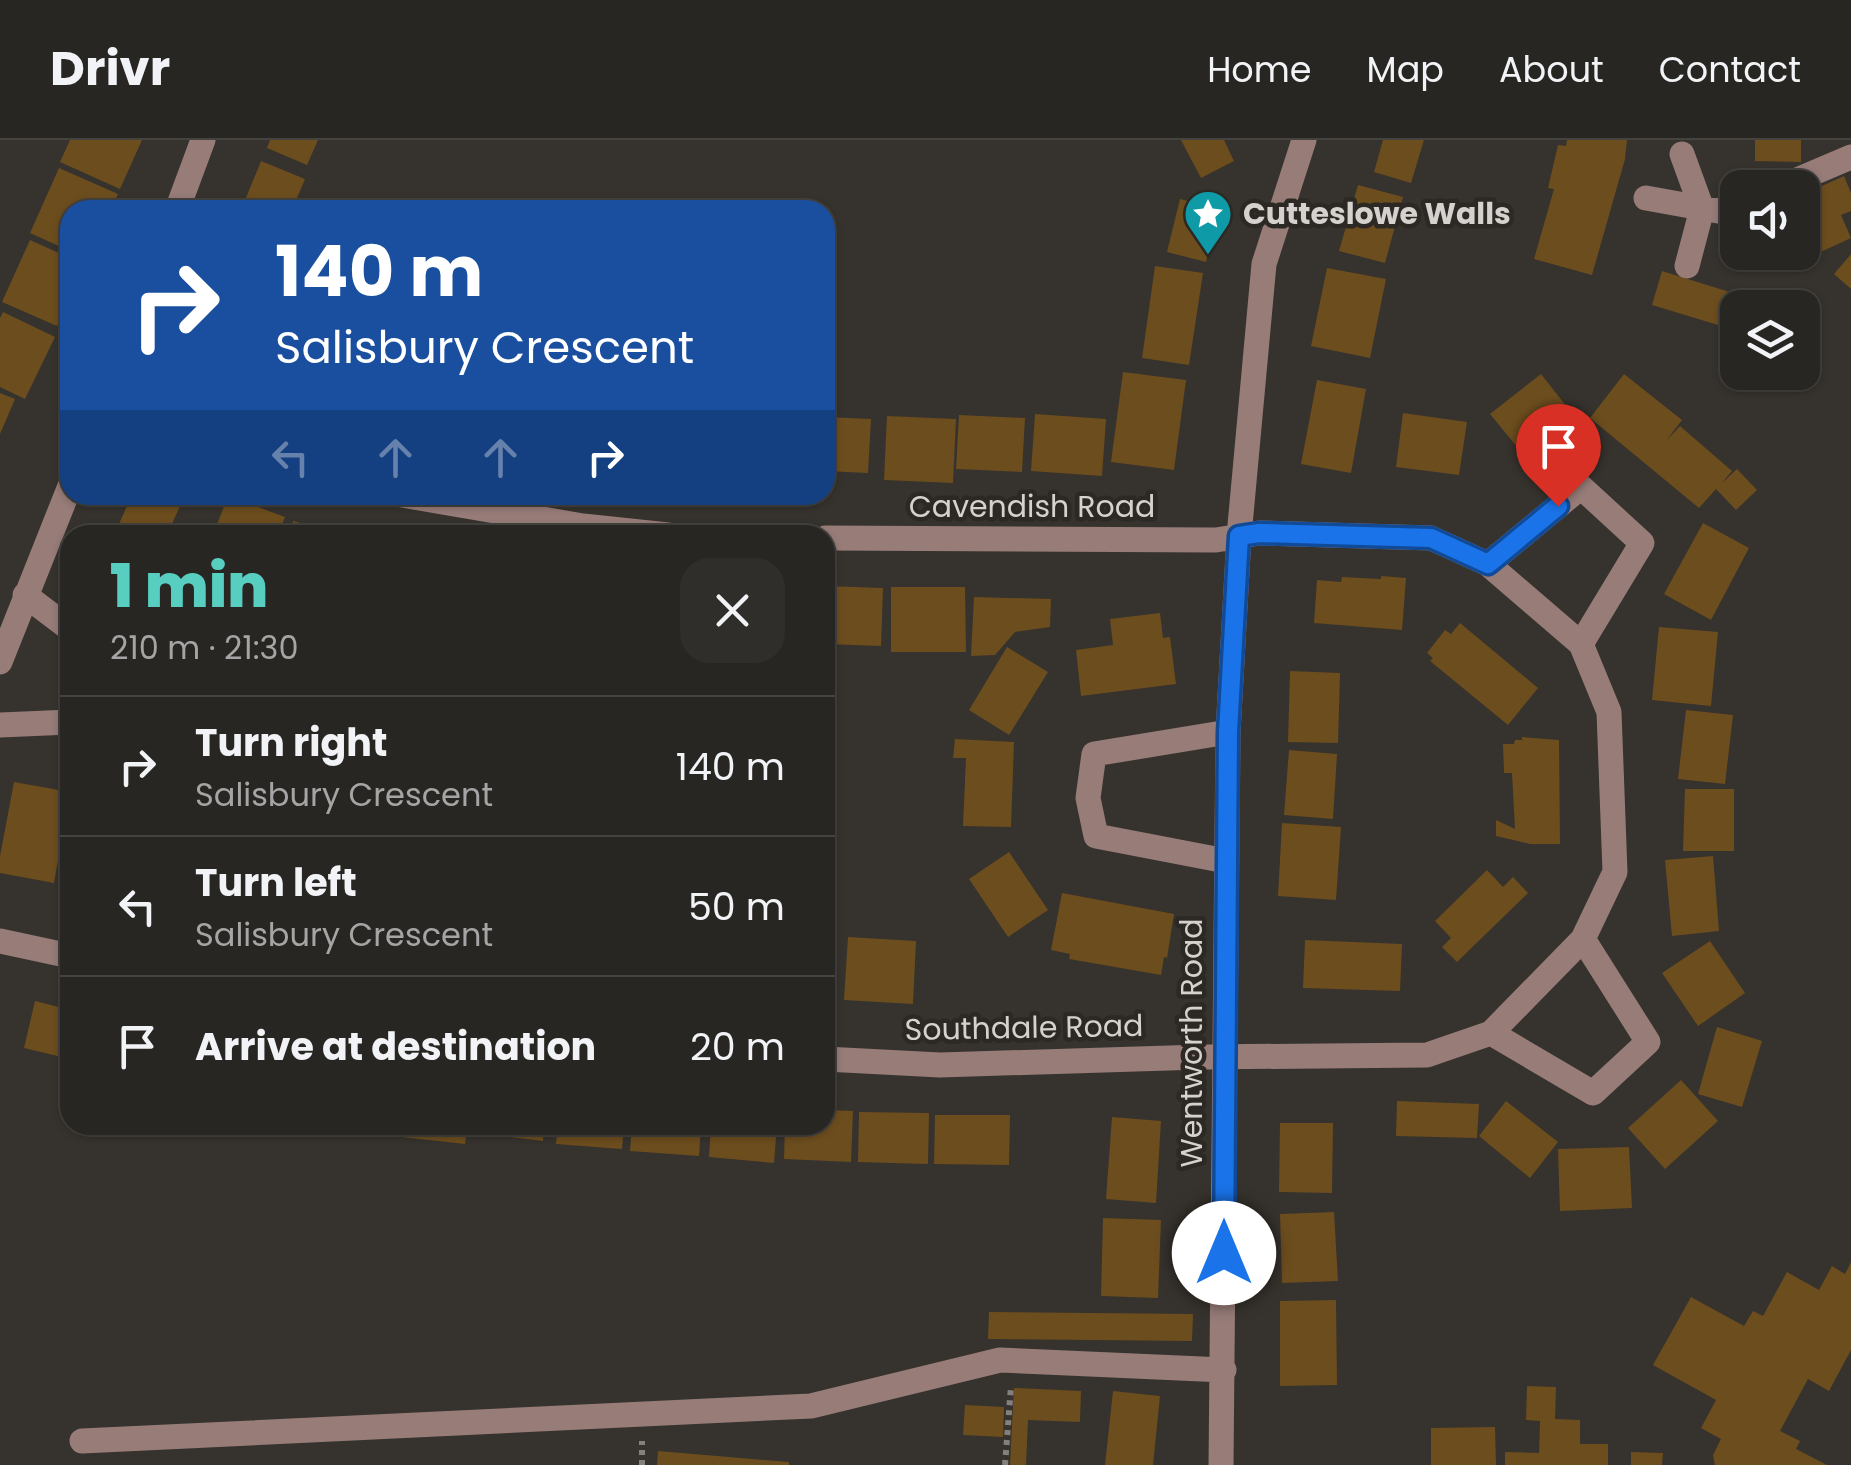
<!DOCTYPE html>
<meta charset="utf-8">
<style>
body{margin:0;font-family:Poppins,sans-serif;background:#302e2a;color:#f1f3f6;height:100vh;display:flex;flex-direction:column;font-size:38px;white-space:nowrap}
*{box-sizing:border-box;margin:0}
p{font-size:32px;color:#a5a5a5}
.icon{flex:none;width:55px;height:55px;fill:none;stroke:currentColor;stroke-width:2;stroke-linecap:round;stroke-linejoin:round}
.map{position:relative;flex:1;overflow:hidden}
.panel{position:absolute;left:60px;top:385px;width:775px;height:610px;display:flex;flex-direction:column;background:#282622;border-radius:30px;box-shadow:0 2px 8px #0004,0 0 0 2px #444340}
.panel>*{flex:none}
.banner{position:absolute;left:60px;top:60px;width:775px;height:305px;border-radius:30px;box-shadow:0 2px 8px #0004,0 0 0 2px #444340;background:#1a4fa0;color:#fff;overflow:hidden}
.tools{position:absolute;left:1720px;top:30px;display:grid;gap:20px}
.tools a{display:grid;place-items:center;width:100px;height:100px;border-radius:20px;background:#282622;box-shadow:0 2px 8px #0004,0 0 0 2px #444340;font-size:50px}
.pin{position:absolute;display:grid;place-items:center;width:85px;height:85px;color:#fff;margin:-102px -42px;border-radius:50% 50% 50% 0;rotate:-45deg;box-shadow:0 0 10px #0007}
.pin .icon{rotate:45deg}
.me{position:absolute;width:110px;margin:-55px;rotate:0deg;stroke-linejoin:round;filter:drop-shadow(0 0 8px #0008)}
.turn{display:flex;align-items:center;gap:35px;height:210px;padding:0 50px;font-size:45px}
.turn .icon{width:130px;height:130px;stroke-width:2.5}
.turn b{display:block;font-size:70px;line-height:85px}
.lanes{display:flex;align-items:center;height:95px;padding:0 50px;background:#0003;justify-content:center;gap:50px;direction:ltr}
.lanes .off{opacity:.35}
.round{display:grid;place-items:center;flex:none;width:105px;height:105px;border-radius:30px;background:#302e2a}
.headline{display:flex;align-items:center;justify-content:space-between;height:170px;padding:0 50px}
h1{font-size:60px;font-weight:800;line-height:75px;color:#58cec0}
ul{padding:0;list-style:none}
li{display:flex;align-items:center;gap:30px;height:140px;padding:0 50px;border-top:2px solid #444340}
li div{flex:1}
li b{display:block;font-size:38px}
li em{font-style:normal}
header{display:flex;align-items:center;gap:60px;box-sizing:border-box;height:140px;padding:0 50px;background:#282622;border-bottom:2px solid #444340}
header strong{font-size:48px}
nav{display:flex;gap:55px;margin-inline-start:auto;font-size:35px}
.map>svg:first-child{display:block}
.building{fill:#6c4d1e}
.lines{fill:none;stroke-linecap:round;stroke-linejoin:round}
.path{stroke:#84807c;stroke-width:6;stroke-dasharray:5 5;stroke-linecap:butt}
.minor{stroke:#977c78;stroke-width:25}
.route-casing{stroke:#114b97;stroke-width:25}
.route{stroke:#1a73e8;stroke-width:18}
.labels{text-anchor:middle;stroke-width:9;stroke-linejoin:round;paint-order:stroke}
.poi-label{font-size:30px;font-weight:bold;fill:#d4d1ce;stroke:#2c2823;text-anchor:start}
.street-label{font-size:30px;fill:#d4d1ce;stroke:#2c2823}
</style>
<header>
<strong>Drivr</strong>
<nav><a>Home</a><a>Map</a><a>About</a><a>Contact</a></nav>
</header>
<div class="map">
<svg width="1851" height="1325" viewBox="0 0 1851 1325">
<rect width="100%" height="100%" fill="#36322d"/>
<!-- building -->
<path class="building" d="M 70,0 L 142,0 L 120,49 L 60,22 Z
M 270,0 L 318,0 L 307,25 L 267,8 Z
M 1181,0 L 1224,0 L 1234,21 L 1201,38 Z
M 1383,0 L 1424,0 L 1411,43 L 1374,32 Z
M 1567,0 L 1627,0 L 1625,19 L 1592,135 L 1534,119 L 1554,49 L 1548,48 L 1558,5 L 1566,6 Z
M 1755,0 L 1801,0 L 1801,22 L 1755,21 Z
M 261,21 L 305,39 L 292,70 L 241,70 Z
M 59,28 L 118,54 L 111,70 L 70,70 L 70,111 L 30,93 Z
M 1844,36 L 1851,53 L 1851,71 L 1841,75 L 1851,98 L 1812,116 L 1802,95 L 1802,55 Z
M 1358,45 L 1403,57 L 1385,123 L 1339,111 Z
M 1180,59 L 1219,69 L 1206,122 L 1167,112 Z
M 30,100 L 70,118 L 70,156 L 57,186 L 2,162 Z
M 1851,114 L 1851,149 L 1834,134 Z
M 1155,126 L 1203,133 L 1189,225 L 1142,218 Z
M 1327,128 L 1386,139 L 1370,218 L 1311,206 Z
M 1662,131 L 1765,163 L 1764,168 L 1738,168 L 1738,191 L 1652,165 Z
M 3,172 L 55,197 L 25,259 L 0,247 L 0,178 Z
M 1123,232 L 1186,240 L 1174,330 L 1111,322 Z
M 1541,234 L 1571,272 L 1522,313 L 1490,274 Z
M 1624,234 L 1682,280 L 1666,301 L 1680,286 L 1732,331 L 1721,344 L 1737,329 L 1757,350 L 1736,370 L 1716,349 L 1699,368 L 1590,278 Z
M 1317,240 L 1366,249 L 1351,333 L 1301,324 Z
M 0,253 L 15,259 L 0,294 Z
M 1403,273 L 1467,282 L 1459,335 L 1396,327 Z
M 1035,274 L 1106,279 L 1102,336 L 1031,331 Z
M 959,275 L 1025,278 L 1022,332 L 956,329 Z
M 887,276 L 956,279 L 953,343 L 884,340 Z
M 825,277 L 871,279 L 868,333 L 825,331 Z
M 132,355 L 185,355 L 167,395 L 114,395 Z
M 228,356 L 285,377 L 278,395 L 213,395 Z
M 293,381 L 343,394 L 343,395 L 289,395 Z
M 1703,383 L 1749,408 L 1711,480 L 1664,454 Z
M 1381,436 L 1406,438 L 1402,490 L 1314,483 L 1317,440 L 1341,442 L 1342,437 L 1381,439 Z
M 825,446 L 883,448 L 881,506 L 825,504 Z
M 891,447 L 965,447 L 966,512 L 891,512 Z
M 974,457 L 1051,459 L 1050,487 L 1015,492 L 995,515 L 971,516 Z
M 1160,473 L 1163,498 L 1170,497 L 1176,544 L 1081,556 L 1076,510 L 1113,505 L 1110,479 Z
M 1460,483 L 1538,548 L 1508,585 L 1430,521 L 1433,518 L 1427,513 L 1445,490 L 1451,494 Z
M 1659,487 L 1718,492 L 1711,566 L 1652,560 Z
M 1007,507 L 1048,532 L 1009,595 L 969,570 Z
M 1290,531 L 1340,533 L 1338,603 L 1288,602 Z
M 1686,570 L 1733,575 L 1725,644 L 1678,639 Z
M 1522,597 L 1559,600 L 1560,704 L 1530,704 L 1496,696 L 1496,680 L 1515,689 L 1512,633 L 1504,633 L 1503,604 L 1514,604 L 1515,600 L 1522,600 Z
M 955,599 L 1014,602 L 1011,687 L 963,686 L 966,618 L 953,618 Z
M 1289,610 L 1337,614 L 1333,679 L 1284,675 Z
M 14,642 L 70,652 L 54,743 L 0,733 L 0,716 Z
M 1685,649 L 1734,649 L 1734,711 L 1683,711 Z
M 1282,683 L 1341,687 L 1336,760 L 1278,756 Z
M 1009,712 L 1048,770 L 1008,797 L 969,739 Z
M 1713,716 L 1719,791 L 1672,796 L 1665,720 Z
M 1487,730 L 1503,747 L 1513,737 L 1528,753 L 1457,822 L 1442,807 L 1451,798 L 1435,781 Z
M 1062,753 L 1174,774 L 1167,818 L 1164,817 L 1161,835 L 1069,819 L 1070,814 L 1051,810 Z
M 848,797 L 916,801 L 913,864 L 844,860 Z
M 1305,800 L 1402,804 L 1400,851 L 1303,848 Z
M 1710,801 L 1745,853 L 1698,886 L 1662,833 Z
M 825,802 L 836,802 L 834,853 L 825,852 Z
M 35,861 L 70,870 L 70,919 L 24,908 Z
M 1717,887 L 1762,901 L 1742,967 L 1698,954 Z
M 1681,940 L 1718,981 L 1665,1029 L 1628,988 Z
M 1397,961 L 1479,964 L 1477,998 L 1396,996 Z
M 1506,961 L 1558,1002 L 1530,1038 L 1479,996 Z
M 825,970 L 853,971 L 851,1022 L 784,1019 L 785,985 L 825,985 Z
M 859,972 L 929,973 L 928,1024 L 858,1022 Z
M 935,975 L 1010,975 L 1009,1025 L 934,1024 Z
M 1112,977 L 1161,981 L 1156,1063 L 1106,1059 Z
M 1280,983 L 1333,983 L 1332,1053 L 1279,1052 Z
M 347,985 L 395,985 L 392,997 Z
M 404,985 L 467,985 L 465,1004 L 402,997 Z
M 477,985 L 544,985 L 543,1001 L 476,993 Z
M 558,985 L 624,985 L 622,1009 L 556,1004 Z
M 632,985 L 701,985 L 699,1016 L 630,1011 Z
M 711,985 L 777,985 L 774,1023 L 709,1017 Z
M 1629,1007 L 1632,1068 L 1560,1071 L 1558,1009 Z
M 1334,1072 L 1338,1141 L 1282,1143 L 1280,1074 Z
M 1103,1078 L 1161,1080 L 1158,1158 L 1101,1156 Z
M 1851,1122 L 1851,1210 L 1829,1251 L 1808,1239 L 1780,1291 L 1800,1301 L 1796,1309 L 1827,1325 L 1715,1325 L 1713,1315 L 1721,1299 L 1701,1288 L 1716,1260 L 1653,1225 L 1691,1157 L 1744,1186 L 1753,1171 L 1763,1176 L 1787,1132 L 1819,1150 L 1832,1126 L 1845,1134 Z
M 1336,1160 L 1337,1245 L 1280,1246 L 1280,1161 Z
M 989,1172 L 1193,1174 L 1192,1201 L 988,1199 Z
M 1527,1246 L 1556,1247 L 1555,1279 L 1580,1280 L 1580,1304 L 1608,1304 L 1608,1325 L 1505,1325 L 1505,1312 L 1539,1313 L 1540,1281 L 1526,1280 Z
M 1014,1248 L 1081,1251 L 1080,1282 L 1028,1280 L 1026,1325 L 1010,1325 Z
M 1113,1251 L 1160,1256 L 1153,1325 L 1105,1325 Z
M 965,1265 L 1004,1267 L 1003,1297 L 963,1295 Z
M 1495,1287 L 1496,1325 L 1431,1325 L 1431,1288 Z
M 658,1311 L 789,1322 L 789,1325 L 657,1325 Z
M 1631,1312 L 1663,1313 L 1662,1325 L 1631,1325 Z"/>
<g class="lines">
<!-- path -->
<path class="path" d="M 642,1325 L 642,1301
M 1005,1325 L 1011,1246"/>
<!-- minor -->
<path class="minor" d="M 1682,14 L 1702,69 L 1687,126
M 1778,48 L 1851,17
M 1646,58 L 1718,71 L 1738,63
M 177,70 L 203,0
M 402,355 L 583,386 L 668,395
M 825,398 L 1216,400 L 1259,393 L 1431,398 L 1488,424 L 1581,504 L 1609,572 L 1615,732 L 1583,799 L 1491,893 L 1427,915 L 1201,917 L 940,925 L 825,919
M 1488,424 L 1581,347 L 1642,403 L 1581,504
M 25,455 L 70,489
M 0,522 L 70,346
M 0,585 L 70,582
M 1226,721 L 1096,696 L 1088,658 L 1094,614 L 1228,592
M 0,801 L 70,816
M 1491,893 L 1593,953 L 1648,902 L 1583,799
M 82,1301 L 811,1266 L 1000,1220 L 1224,1230
M 1221,1325 L 1228,592 L 1239,396 L 1264,124 L 1304,0"/>
</g>
<g class="lines">
<!-- route casing -->
<g class="route-casing">
<path id="route" d="M 1224,1113 L 1228,592 L 1239,396 L 1259,393 L 1431,398 L 1488,424 L 1558,366"/>
</g>
<!-- route -->
<use href="#route" class="route"/>
</g>
<!-- icons -->
<defs>
<g id="sight-pin" transform="scale(2.5)"><path d="M0 17L-7.5 6A9.5 9.5 0 1 1 7.5 6Z" fill="#0f9aa8" stroke="#2c2823"/><path d="M0-6L1.8-2.2L6-1.7L2.9 1.2L3.7 5.4L0 3.3L-3.7 5.4L-2.9 1.2L-6-1.7L-1.8-2.2Z" fill="#fff"/></g>
</defs>
<g fill-rule="evenodd">
<use href="#sight-pin" x="1208" y="74"/>
</g>
<g class="labels">
<!-- poi labels -->
<g class="poi-label">
<text x="1243" y="84">Cutteslowe Walls</text>
</g>
<!-- street labels -->
<g class="street-label">
<text x="1032" y="377">Cavendish Road</text>
<text transform="translate(1024 888) rotate(-1)" y="10">Southdale Road</text>
<text transform="translate(1192 903) rotate(-90)" y="10">Wentworth Road</text>
</g>
</g>
</svg>
<div class="tools">
<a><svg class="icon" aria-label="sound" viewBox="0 0 24 24"><path d="M4 9h4l5-4v14l-5-4H4zM17 9q2 3 0 6"/></svg></a>
<a><svg class="icon" aria-label="layers" viewBox="0 0 24 24"><path d="M12 4l9 5-9 5-9-5zM3 14l9 5 9-5"/></svg></a>
</div>
<div class="pin" style="left:1558px;top:366px;background:#d93025"><svg class="icon" aria-label="arrive" viewBox="0 0 24 24"><path d="M6 21V4h12l-3 4 3 4H6"/></svg></div>
<svg class="me" style="left:1224px;top:1113px" viewBox="-20 -20 40 40"><circle r="19" fill="#fff"/><path d="M0-13L10 11 0 6-10 11z" fill="#1a73e8"/></svg>
<div class="banner">
<div class="turn"><svg class="icon" aria-label="right" viewBox="0 0 24 24"><path d="M7 20v-9h11M14 6l5 5-5 5"/></svg><div><b>140 m</b>Salisbury Crescent</div></div>
<div class="lanes"><svg class="icon off" aria-label="left" viewBox="0 0 24 24"><path d="M17 20v-9H6M10 6l-5 5 5 5"/></svg><svg class="icon off" aria-label="ahead" viewBox="0 0 24 24"><path d="M12 20V5M6 11l6-6 6 6"/></svg><svg class="icon off" aria-label="ahead" viewBox="0 0 24 24"><path d="M12 20V5M6 11l6-6 6 6"/></svg><svg class="icon" aria-label="right" viewBox="0 0 24 24"><path d="M7 20v-9h11M14 6l5 5-5 5"/></svg></div>
</div>
<section class="panel">
<div class="headline"><div><h1>1 min</h1><p>210 m · 21:30</p></div><a class="round"><svg class="icon" aria-label="close" viewBox="0 0 24 24"><path d="M6 6l12 12M18 6L6 18"/></svg></a></div>
<ul>
<li><svg class="icon" aria-label="right" viewBox="0 0 24 24"><path d="M7 20v-9h11M14 6l5 5-5 5"/></svg><div><b>Turn right</b><p>Salisbury Crescent</p></div><em>140 m</em></li>
<li><svg class="icon" aria-label="left" viewBox="0 0 24 24"><path d="M17 20v-9H6M10 6l-5 5 5 5"/></svg><div><b>Turn left</b><p>Salisbury Crescent</p></div><em>50 m</em></li>
<li><svg class="icon" aria-label="arrive" viewBox="0 0 24 24"><path d="M6 21V4h12l-3 4 3 4H6"/></svg><div><b>Arrive at destination</b></div><em>20 m</em></li>
</ul>
</section>
</div>
